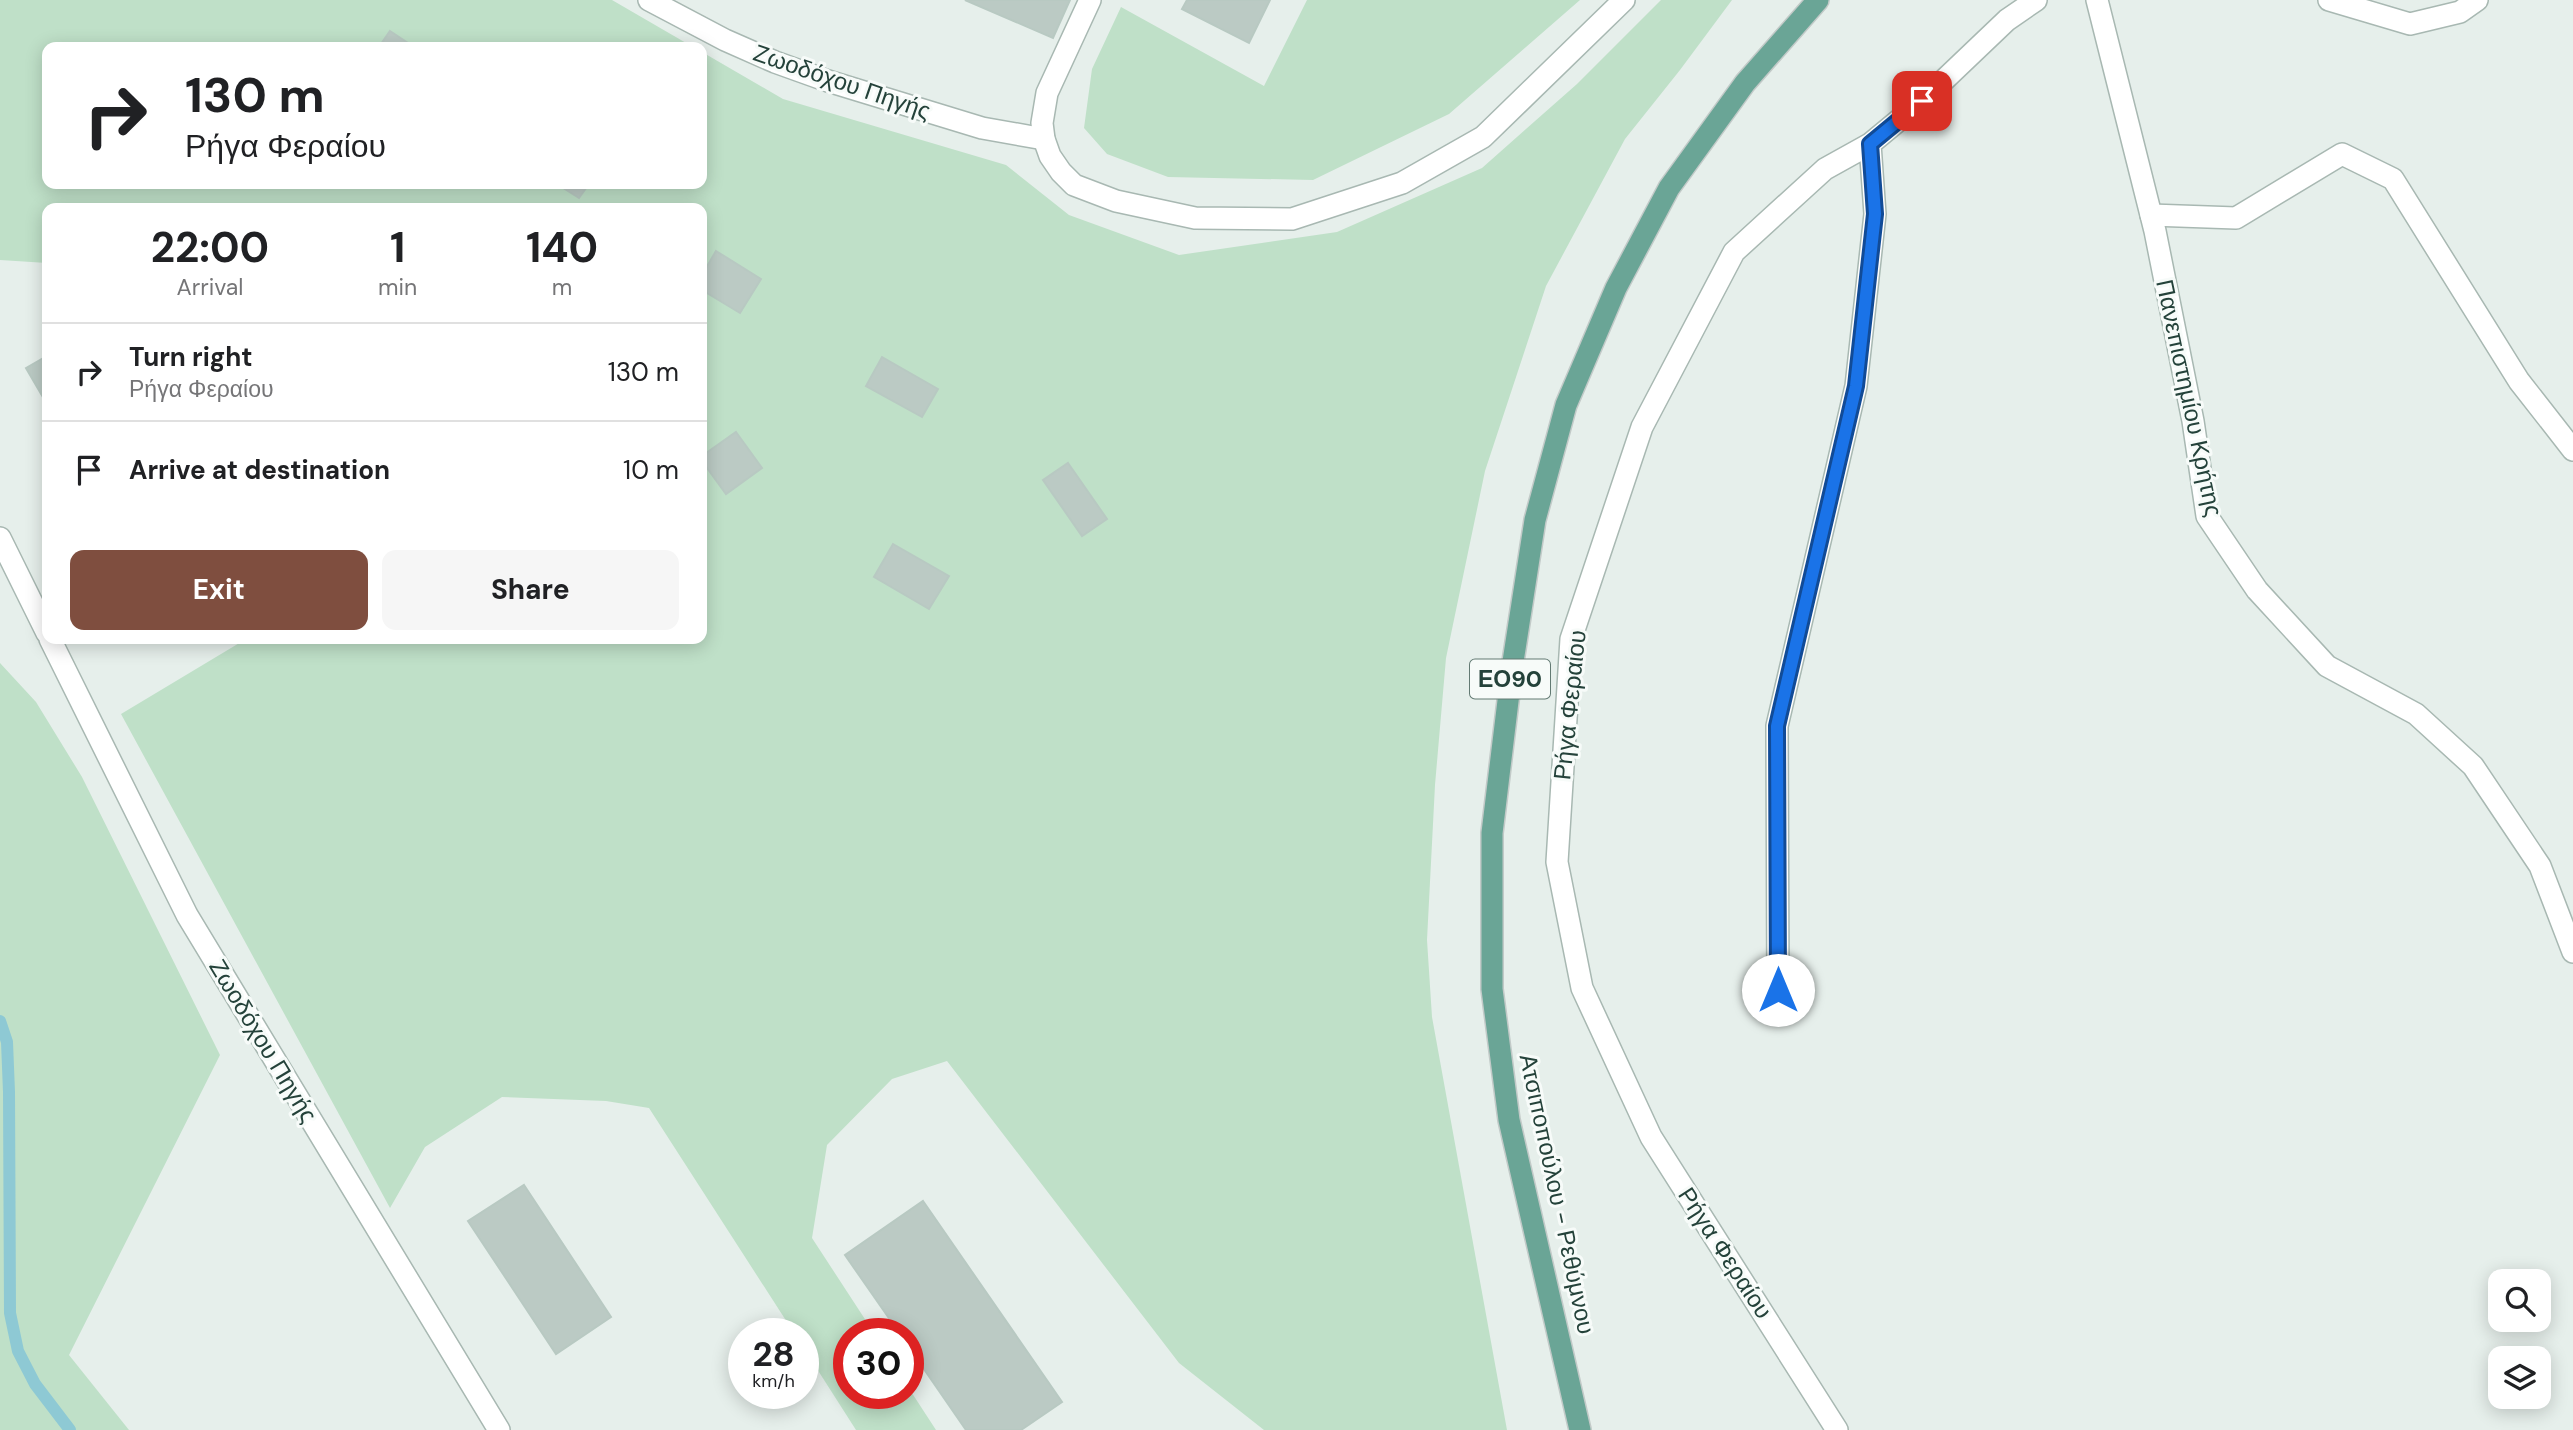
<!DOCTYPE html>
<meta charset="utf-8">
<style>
body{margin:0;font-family:"DM Sans",sans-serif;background:#f6f6f6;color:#202124;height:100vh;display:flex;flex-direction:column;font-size:26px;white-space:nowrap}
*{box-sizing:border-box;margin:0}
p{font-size:23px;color:#757577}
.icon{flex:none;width:38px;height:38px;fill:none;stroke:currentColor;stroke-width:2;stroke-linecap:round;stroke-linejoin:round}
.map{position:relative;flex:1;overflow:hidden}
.side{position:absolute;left:42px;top:203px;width:665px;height:441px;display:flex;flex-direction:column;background:#fff;border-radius:14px;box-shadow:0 4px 18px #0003}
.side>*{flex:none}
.hud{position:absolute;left:42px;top:42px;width:665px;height:147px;border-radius:14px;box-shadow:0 4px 18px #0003;background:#fff;color:#202124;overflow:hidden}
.tools{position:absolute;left:2488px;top:1269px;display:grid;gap:14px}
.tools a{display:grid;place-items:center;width:63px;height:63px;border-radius:14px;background:#fff;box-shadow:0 4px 18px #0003;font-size:35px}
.speed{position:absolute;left:728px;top:1318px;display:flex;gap:14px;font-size:35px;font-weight:700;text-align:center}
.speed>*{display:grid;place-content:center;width:91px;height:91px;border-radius:50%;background:#fff;box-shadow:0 4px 18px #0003;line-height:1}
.speed small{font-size:18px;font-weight:400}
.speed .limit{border:10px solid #d22;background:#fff;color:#111}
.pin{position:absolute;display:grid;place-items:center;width:60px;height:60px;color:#fff;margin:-30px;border-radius:14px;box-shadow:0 4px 10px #0006}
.me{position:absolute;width:77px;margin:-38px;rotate:0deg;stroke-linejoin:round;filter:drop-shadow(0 0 5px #0008)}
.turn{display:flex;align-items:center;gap:24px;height:147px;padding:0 28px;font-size:32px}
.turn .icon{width:91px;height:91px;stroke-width:2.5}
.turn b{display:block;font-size:49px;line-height:60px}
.eta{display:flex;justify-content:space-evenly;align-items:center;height:119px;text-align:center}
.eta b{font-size:42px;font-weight:700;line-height:49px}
.button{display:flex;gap:14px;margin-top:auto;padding:14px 28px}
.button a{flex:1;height:80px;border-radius:14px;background:#7f4e3f;color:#fff;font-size:28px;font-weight:700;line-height:80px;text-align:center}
.button a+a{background:#f6f6f6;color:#202124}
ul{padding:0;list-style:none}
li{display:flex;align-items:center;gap:21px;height:98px;padding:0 28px;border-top:2px solid #e0e0e0}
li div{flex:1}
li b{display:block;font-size:26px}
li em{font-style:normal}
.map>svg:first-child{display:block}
.green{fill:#bfe0c8}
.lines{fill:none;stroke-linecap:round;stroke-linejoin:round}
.stream{stroke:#8ec9d4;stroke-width:12}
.building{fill:#bbcac4;stroke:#b8c9c2;stroke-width:2}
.lane-casing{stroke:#a8b8b2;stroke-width:24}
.street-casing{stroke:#a8b8b2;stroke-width:24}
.primary-casing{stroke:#c2cac8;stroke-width:24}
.lane{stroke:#fff;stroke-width:21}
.street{stroke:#fff;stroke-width:21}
.primary{stroke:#6aa596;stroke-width:21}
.route-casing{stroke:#114b97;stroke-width:18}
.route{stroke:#1a73e8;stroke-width:12}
.labels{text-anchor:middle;stroke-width:6;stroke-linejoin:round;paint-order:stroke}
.shield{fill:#f7fbf9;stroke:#637a73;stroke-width:2}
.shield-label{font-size:23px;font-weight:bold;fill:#24423a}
.street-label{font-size:24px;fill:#24423a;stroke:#f7fbf9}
</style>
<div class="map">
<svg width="2573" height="1430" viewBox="0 0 2573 1430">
<rect width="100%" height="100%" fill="#e6efeb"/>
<!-- green -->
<path class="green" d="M 0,0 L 612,0 L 693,47 L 47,47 L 47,184 L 702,184 L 702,52 L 783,99 L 1006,165 L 1069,215 L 1179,255 L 1337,232 L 1482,168 L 1577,84 L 1661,0 L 1732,0 L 1680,70 L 1625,139 L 1546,286 L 1485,471 L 1446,658 L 1435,785 L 1427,940 L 1432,1017 L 1507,1430 L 1264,1430 L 1179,1363 L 947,1061 L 892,1079 L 827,1145 L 812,1238 L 874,1333 L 849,1334 L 849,1393 L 908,1393 L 908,1387 L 936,1430 L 856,1430 L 803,1347 L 803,1334 L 794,1333 L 649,1108 L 606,1101 L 502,1097 L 425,1147 L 390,1208 L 121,714 L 246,639 L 702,639 L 702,208 L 47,208 L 47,263 L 0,260 Z
M 1307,0 L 1580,0 L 1449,114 L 1313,180 L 1168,177 L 1107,154 L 1084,128 L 1092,69 L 1121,7 L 1264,86 Z
M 0,663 L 36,702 L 82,777 L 220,1055 L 69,1355 L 129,1430 L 0,1430 Z"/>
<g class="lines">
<!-- stream -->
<path class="stream" d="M 0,1021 L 7,1042 L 9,1092 L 10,1313 L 18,1351 L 35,1384 L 70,1430"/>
</g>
<!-- building -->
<path class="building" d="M 965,0 L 1070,0 L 1053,38 Z
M 1187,0 L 1270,0 L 1249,43 L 1182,9 Z
M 390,31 L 414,47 L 379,47 Z
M 557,184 L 589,184 L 579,198 Z
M 716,251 L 761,279 L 740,313 L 702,290 L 702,275 Z
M 47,356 L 47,404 L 26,368 Z
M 882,357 L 938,389 L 922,417 L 866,386 Z
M 736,432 L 762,468 L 726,494 L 702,461 L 702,456 Z
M 1068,463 L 1107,519 L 1082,536 L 1043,480 Z
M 893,544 L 949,576 L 929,609 L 874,577 Z
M 524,1185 L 611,1317 L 556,1354 L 468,1221 Z
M 923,1201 L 1062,1402 L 1021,1430 L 966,1430 L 908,1346 L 908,1334 L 900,1334 L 845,1255 Z"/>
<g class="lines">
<!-- lane casing -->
<g class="lane-casing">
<path id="lane" d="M 1090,0 L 1047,93 L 1042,123 L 1044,139 L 1050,156 L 1061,172 L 1074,185 L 1116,201 L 1195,218 L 1292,219 L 1402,183 L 1483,137 L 1624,0
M 2151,215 L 2236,218 L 2342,154 L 2393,179 L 2519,381 L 2573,450"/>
</g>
<!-- street casing -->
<g class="street-casing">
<path id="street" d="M 649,0 L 725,40 L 775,62 L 828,81 L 982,128 L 1044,139
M 2097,0 L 2155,231 L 2193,421 L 2207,516 L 2257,590 L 2327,666 L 2416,714 L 2473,766 L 2540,866 L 2573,952
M 2329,0 L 2410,24 L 2460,12 L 2477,0
M 0,538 L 47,633
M 50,639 L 187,915 L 499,1430
M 1778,990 L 1777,726 L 1856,386 L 1875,214 L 1870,144
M 1837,1430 L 1651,1137 L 1582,988 L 1557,862 L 1571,639 L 1642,427 L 1734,252 L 1825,169 L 1870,144 L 1922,101 L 2007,20 L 2036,0"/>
</g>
<!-- primary casing -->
<g class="primary-casing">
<path id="primary" d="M 1580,1430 L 1509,1120 L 1492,989 L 1492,833 L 1512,668 L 1535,520 L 1566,405 L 1616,288 L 1669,188 L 1745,83 L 1818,0"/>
</g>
<!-- lane -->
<use href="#lane" class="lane"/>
<!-- street -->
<use href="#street" class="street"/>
<!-- primary -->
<use href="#primary" class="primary"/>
</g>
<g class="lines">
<!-- route casing -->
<g class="route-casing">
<path id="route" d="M 1778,990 L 1777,726 L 1856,386 L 1875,214 L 1870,144 L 1922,101"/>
</g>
<!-- route -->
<use href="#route" class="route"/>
</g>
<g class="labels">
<!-- shield labels -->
<rect class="shield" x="1470" y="659.5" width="80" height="39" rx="5"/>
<g class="shield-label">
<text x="1510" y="687">ΕΟ90</text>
</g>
<!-- street labels -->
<g class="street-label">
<text transform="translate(842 82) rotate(19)" y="8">Ζωοδόχου Πηγής</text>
<text transform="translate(2189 398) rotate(78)" y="8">Πανεπιστημίου Κρήτης</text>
<text transform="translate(1570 705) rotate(-84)" y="8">Ρήγα Φεραίου</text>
<text transform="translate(263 1041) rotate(59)" y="8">Ζωοδόχου Πηγής</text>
<text transform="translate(1557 1194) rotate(78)" y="8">Ατσιποπούλου - Ρεθύμνου</text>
<text transform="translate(1725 1253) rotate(57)" y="8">Ρήγα Φεραίου</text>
</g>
</g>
</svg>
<div class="tools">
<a><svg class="icon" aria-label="search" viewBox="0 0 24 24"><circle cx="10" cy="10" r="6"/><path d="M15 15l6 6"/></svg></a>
<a><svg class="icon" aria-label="layers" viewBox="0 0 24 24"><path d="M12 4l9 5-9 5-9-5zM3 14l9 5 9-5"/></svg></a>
</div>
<div class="speed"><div>28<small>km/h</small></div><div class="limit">30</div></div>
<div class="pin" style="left:1922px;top:101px;background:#d93025"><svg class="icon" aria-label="arrive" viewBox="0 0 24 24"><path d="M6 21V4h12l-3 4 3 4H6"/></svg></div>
<svg class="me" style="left:1778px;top:990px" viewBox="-20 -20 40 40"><circle r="19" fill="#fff"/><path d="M0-13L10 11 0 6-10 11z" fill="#1a73e8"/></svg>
<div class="hud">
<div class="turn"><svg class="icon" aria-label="right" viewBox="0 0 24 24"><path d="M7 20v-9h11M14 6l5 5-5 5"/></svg><div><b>130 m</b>Ρήγα Φεραίου</div></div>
</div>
<section class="side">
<div class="eta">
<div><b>22:00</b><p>Arrival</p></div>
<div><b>1</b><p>min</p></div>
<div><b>140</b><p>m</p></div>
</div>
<ul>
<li><svg class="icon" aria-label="right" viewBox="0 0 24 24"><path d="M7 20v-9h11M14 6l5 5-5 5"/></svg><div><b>Turn right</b><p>Ρήγα Φεραίου</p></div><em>130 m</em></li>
<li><svg class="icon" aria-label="arrive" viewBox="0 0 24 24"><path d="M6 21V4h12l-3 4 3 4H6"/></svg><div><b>Arrive at destination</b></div><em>10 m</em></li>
</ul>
<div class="button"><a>Exit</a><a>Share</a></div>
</section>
</div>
